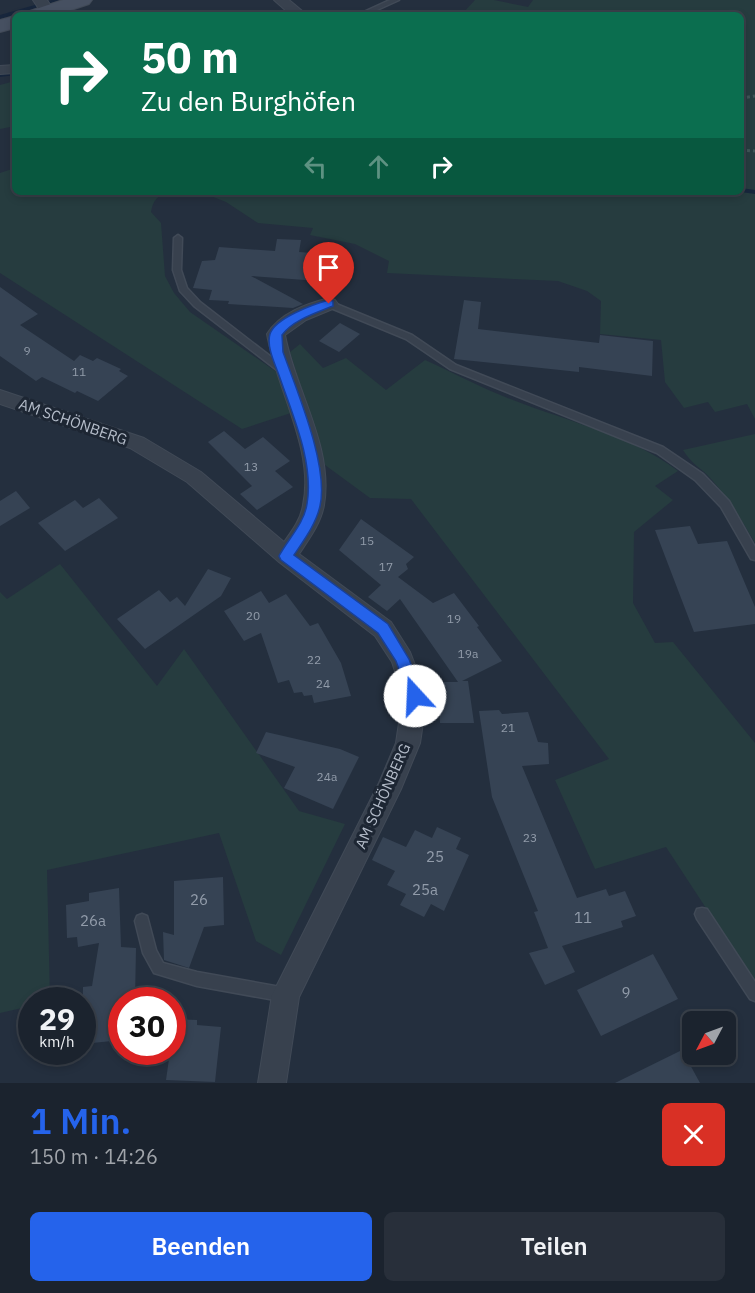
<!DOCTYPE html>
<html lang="de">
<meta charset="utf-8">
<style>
:root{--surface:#1b232e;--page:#282f3a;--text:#f1f3f6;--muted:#a0a4aa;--line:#39404a;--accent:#2563eb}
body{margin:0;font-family:"IBM Plex Sans",sans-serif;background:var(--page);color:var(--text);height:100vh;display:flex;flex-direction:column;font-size:22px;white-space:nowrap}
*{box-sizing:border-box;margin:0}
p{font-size:20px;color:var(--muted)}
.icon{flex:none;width:33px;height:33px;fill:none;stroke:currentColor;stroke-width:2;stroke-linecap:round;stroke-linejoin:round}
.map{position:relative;height:1083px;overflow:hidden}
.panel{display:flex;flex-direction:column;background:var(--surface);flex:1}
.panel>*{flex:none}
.top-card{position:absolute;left:12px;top:12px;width:732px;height:183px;border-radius:9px;box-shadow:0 3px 9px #0003,0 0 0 2px var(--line);background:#0b6e4f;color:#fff;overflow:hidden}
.needle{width:39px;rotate:229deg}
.tools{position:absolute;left:682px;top:1011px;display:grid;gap:12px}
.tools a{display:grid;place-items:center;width:54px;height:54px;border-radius:9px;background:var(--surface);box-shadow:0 3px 9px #0003,0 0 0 2px var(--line);font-size:30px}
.speed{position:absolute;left:18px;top:987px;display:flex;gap:12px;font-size:30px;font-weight:700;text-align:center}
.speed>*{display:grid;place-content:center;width:78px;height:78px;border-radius:50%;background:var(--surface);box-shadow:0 3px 9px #0003,0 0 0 2px var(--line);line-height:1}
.speed small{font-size:15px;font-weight:400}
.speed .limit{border:9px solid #d22;background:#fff;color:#111}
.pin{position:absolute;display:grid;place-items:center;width:51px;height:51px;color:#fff;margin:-62px -26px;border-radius:50% 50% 50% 0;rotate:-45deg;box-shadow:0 0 6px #0007}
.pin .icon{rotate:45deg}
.me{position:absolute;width:66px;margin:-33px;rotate:340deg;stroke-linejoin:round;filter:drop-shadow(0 0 4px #0008)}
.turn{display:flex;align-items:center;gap:21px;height:126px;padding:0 30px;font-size:27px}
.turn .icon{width:78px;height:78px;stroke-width:2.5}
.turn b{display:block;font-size:42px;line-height:51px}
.lanes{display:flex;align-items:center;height:57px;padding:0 30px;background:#0003;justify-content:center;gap:30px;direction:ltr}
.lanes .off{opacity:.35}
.round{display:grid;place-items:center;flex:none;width:63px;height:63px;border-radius:9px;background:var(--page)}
.headline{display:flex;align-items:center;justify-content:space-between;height:102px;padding:0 30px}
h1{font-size:36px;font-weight:600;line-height:45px;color:var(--accent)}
.primary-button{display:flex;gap:12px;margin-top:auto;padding:12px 30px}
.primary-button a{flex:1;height:69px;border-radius:9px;background:var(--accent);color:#fff;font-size:24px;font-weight:600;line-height:69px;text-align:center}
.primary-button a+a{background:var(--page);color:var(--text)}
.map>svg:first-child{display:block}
.green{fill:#263c3f}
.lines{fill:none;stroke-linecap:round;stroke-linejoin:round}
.stream{fill:#17263c;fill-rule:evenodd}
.building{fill:#364354}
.service-casing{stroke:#414a57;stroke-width:3}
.minor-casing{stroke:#414a57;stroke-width:2}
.secondary-casing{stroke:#414a57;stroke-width:2}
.path{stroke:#3f5557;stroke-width:3;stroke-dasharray:3 3;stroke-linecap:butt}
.service{fill:#38414e;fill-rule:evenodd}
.minor{fill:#38414e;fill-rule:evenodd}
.secondary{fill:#465061;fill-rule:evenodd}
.route{fill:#2563eb;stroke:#184099;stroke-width:1.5}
.labels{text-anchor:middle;stroke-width:6;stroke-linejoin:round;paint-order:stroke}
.number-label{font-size:12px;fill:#929caa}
.street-label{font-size:15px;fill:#b4bcc9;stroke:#1d2633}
.near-number-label{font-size:15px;fill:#929caa}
</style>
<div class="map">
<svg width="755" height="1083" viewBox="0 0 755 1083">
<rect width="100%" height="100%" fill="#242f3e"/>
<g class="green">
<polygon points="475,0 494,0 528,7 533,0 755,0 755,419 747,404 715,412 708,402 684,408 665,382 661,340 600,334 601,301 587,291 558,281 387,273 389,261 355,244 310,235 313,228 258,223 226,202 201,192 741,192 741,15 461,15"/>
<polygon points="15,81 15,126 0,129 0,85"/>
<path d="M15,168V192H169C158,195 153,200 151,212L161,223L165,276L174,293L190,312L278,373L291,413L242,429L0,273V173Z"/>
<path d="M300,344L323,368L346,358L386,390L425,360C454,373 483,389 513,400C569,422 631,435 678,471L655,486L673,500L634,532L633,603L655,643L673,642L755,743V983L666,847L595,869L555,780L609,759L411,499L370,498L325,465L290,352Z"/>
<path d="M755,434V543C742,521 729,499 712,480C702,468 692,465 683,450Z"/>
<polygon points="60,564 157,686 184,649 299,811 345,824 281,955 256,941 219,833 47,870 50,1000 32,1000 31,1006 0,1013 0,592 7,599"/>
</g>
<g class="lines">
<g class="stream">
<polygon points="52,0 61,0 0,19 0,15"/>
<polygon points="15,71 15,75 0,77 0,73"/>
<polygon points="741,188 755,190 755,194 741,192"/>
</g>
</g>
<g class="building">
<polygon points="277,239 301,240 299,252 337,255 332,282 251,276 303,304 293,308 228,304 229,301 209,300 212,290 193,288 202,261 215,260 219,247 275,251"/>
<polygon points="0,287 38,314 20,325 74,361 80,355 93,361 97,358 121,369 119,371 128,376 98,401 77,391 75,393 42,377 36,381 0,356"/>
<polygon points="464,300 481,302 478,329 599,343 600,335 653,341 652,376 579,367 579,372 454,359"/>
<polygon points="340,323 360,334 339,352 319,341"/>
<polygon points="224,431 245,449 263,437 290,461 275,471 293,487 257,510 240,494 252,486 208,442"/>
<polygon points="16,491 30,508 0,526 0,501"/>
<polygon points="99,498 118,518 65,551 38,523 75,500 83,508"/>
<polygon points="361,519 414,557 406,564 408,569 398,577 433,603 454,593 479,626 477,627 502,661 462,681 468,681 474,723 440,723 438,682 458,682 400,599 387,611 368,597 381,585 339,550"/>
<polygon points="690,526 698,544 727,541 755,607 755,624 694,632 655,530"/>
<polygon points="208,569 231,578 221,596 145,649 117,619 159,590 170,602 177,597 185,606"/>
<polygon points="261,591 269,603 286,594 310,626 318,623 341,663 351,696 314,703 312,695 304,696 302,692 294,693 289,680 278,683 261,633 244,641 224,611"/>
<polygon points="499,710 502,714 528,712 538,742 548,743 549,764 522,766 577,898 606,889 609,896 625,891 636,916 621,921 623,927 562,946 575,972 545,985 529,953 548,948 534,912 538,911 492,797 479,711"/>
<polygon points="266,732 340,749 359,757 333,809 284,788 295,767 256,753"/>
<polygon points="437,827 461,838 456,849 469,855 444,911 431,904 424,917 400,905 406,894 387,885 395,871 372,860 383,837 406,847 415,830 432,838"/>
<polygon points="223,877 224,925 204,927 189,968 164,960 163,932 174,935 174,881"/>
<polygon points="119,888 121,947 136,948 135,1000 122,1000 122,1040 82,1044 83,987 92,986 99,943 78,947 77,937 67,938 66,905 89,901 89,893"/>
<polygon points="653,954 678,999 601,1036 577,990"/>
<polygon points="174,1019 197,1020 197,1025 221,1027 215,1082 166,1080 170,1052 172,1052"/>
<polygon points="682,1050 700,1083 615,1083"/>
</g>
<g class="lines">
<g class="service-casing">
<g id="service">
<polygon points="390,0 399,0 366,15 357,15"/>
<polygon points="178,235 182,238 181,270 187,288 200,302 288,370 290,372 288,374 282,374 194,306 180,291 173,270 174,238"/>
<polygon points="329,301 412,335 456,365 663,447 703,474 729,501 755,547 755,560 751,559 721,507 695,480 657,453 450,369 406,339 326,306 326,302"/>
<polygon points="702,908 707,909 755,982 755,1001 750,999 697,919 695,914 697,909"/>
<polygon points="142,914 147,916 156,950 163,963 197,972 286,988 291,990 293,995 291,1000 286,1002 197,986 154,973 143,953 135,921 137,916"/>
</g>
</g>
<g class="minor-casing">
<g id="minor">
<polygon points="33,0 47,0 55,12 53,15 43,15"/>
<polygon points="274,0 289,0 307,15 291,15"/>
<polygon points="15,65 15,73 0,74 0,66"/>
<path d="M329,298L335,300L338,304L335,308L306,320L285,335C295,390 334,447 324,505C321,523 309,539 299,554L391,622L410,652L427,696L420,743L401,789L299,997L286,1083H258L272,995L379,783L396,743L403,696L392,662L375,636L279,562L187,482L130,448L0,404V390L144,438L201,472L284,542C292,531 301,519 303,505C315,450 276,388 267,334C280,313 306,304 329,298Z"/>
</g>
</g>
<g class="secondary-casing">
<g id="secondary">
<polygon points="63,0 92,0 89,4 56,15 27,15 30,11"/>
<polygon points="15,16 15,28 0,32 0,20"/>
</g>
</g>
<g class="path">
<polyline points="741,98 755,96"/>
<polyline points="741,150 755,151"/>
</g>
<use href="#service" class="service"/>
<use href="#minor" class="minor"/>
<use href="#secondary" class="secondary"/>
</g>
<path class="route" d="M329,300L333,301V306C316,313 293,320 282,335L283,352C297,391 329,466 320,506C316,524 304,540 294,555L388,624L409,659L423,696L421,700L415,702L410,700L396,661L378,633L281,560L279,556C288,539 304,524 307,504C314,463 293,416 280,378C276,366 266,347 270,334C275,318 314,304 329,300Z"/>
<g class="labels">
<g class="number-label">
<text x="27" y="355">9</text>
<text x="79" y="376">11</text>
<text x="251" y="471">13</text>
<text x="367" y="545">15</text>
<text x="386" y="571">17</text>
<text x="253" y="620">20</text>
<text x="454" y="623">19</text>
<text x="468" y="658">19a</text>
<text x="314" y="664">22</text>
<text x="323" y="688">24</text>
<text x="508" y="732">21</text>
<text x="327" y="781">24a</text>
<text x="530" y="842">23</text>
</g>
<g class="street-label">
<text transform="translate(73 422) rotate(19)" y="5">AM SCHÖNBERG</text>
<text transform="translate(383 796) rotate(-66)" y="5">AM SCHÖNBERG</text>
</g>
<g class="near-number-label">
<text x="435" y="862">25</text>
<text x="425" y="895">25a</text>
<text x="199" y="905">26</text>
<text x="583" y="923">11</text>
<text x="93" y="926">26a</text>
<text x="626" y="998">9</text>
</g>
</g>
</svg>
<div class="tools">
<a><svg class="needle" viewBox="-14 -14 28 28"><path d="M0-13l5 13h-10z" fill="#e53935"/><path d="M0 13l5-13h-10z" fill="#a0a4aa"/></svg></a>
</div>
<div class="speed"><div>29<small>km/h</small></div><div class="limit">30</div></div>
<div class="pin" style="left:329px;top:304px;background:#d93025"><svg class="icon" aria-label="arrive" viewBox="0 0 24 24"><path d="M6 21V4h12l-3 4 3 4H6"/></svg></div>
<svg class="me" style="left:415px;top:696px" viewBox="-20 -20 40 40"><circle r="19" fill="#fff"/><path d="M0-13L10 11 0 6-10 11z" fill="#2563eb"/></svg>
<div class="top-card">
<div class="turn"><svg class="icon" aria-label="right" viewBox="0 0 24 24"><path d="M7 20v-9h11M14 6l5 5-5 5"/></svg><div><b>50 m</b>Zu den Burghöfen</div></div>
<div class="lanes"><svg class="icon off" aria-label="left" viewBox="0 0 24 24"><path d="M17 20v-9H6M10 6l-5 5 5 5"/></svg><svg class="icon off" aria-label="ahead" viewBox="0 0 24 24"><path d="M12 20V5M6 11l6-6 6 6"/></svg><svg class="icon" aria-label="right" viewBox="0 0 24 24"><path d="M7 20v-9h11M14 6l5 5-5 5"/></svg></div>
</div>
</div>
<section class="panel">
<div class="headline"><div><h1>1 Min.</h1><p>150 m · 14:26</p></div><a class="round" style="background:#d93025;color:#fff"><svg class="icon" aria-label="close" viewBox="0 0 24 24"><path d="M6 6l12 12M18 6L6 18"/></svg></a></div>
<div class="primary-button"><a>Beenden</a><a>Teilen</a></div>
</section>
